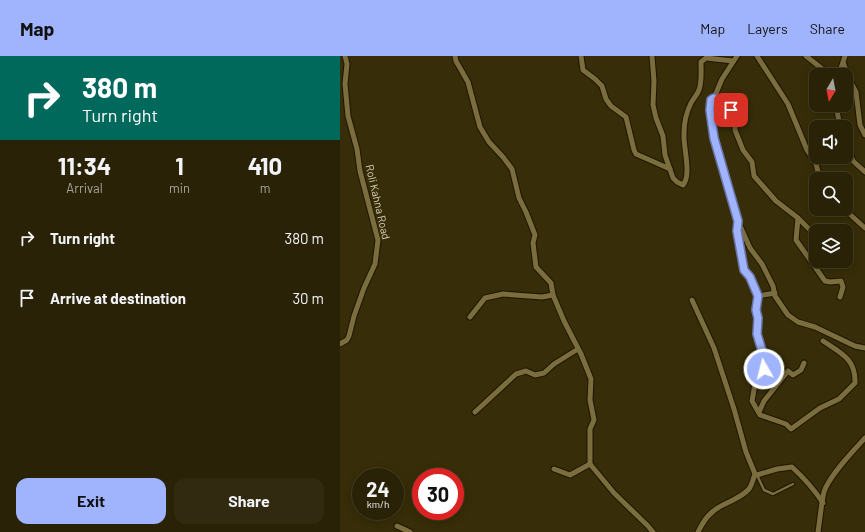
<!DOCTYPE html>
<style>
:root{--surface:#292206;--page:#312a10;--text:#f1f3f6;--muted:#a5a49b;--line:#453f28;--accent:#a0b3fd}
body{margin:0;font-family:Barlow,sans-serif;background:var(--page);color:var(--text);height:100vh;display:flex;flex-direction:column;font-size:15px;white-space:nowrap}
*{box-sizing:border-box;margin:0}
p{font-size:13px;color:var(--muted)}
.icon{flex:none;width:22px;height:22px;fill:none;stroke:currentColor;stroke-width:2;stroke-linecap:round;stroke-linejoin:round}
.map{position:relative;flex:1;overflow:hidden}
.drawer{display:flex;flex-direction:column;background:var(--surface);width:340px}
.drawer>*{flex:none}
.banner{background:#00695c;color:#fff;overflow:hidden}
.needle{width:26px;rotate:190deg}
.fabs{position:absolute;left:469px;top:12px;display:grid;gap:8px}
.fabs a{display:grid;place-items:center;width:44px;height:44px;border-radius:8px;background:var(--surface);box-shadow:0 2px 10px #0003,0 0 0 1px var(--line);font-size:20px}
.speed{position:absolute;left:12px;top:412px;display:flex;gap:8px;font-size:20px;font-weight:700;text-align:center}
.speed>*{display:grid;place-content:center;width:52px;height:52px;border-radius:50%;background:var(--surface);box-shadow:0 2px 10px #0003,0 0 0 1px var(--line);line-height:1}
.speed small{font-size:10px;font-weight:400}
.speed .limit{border:6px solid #d22;background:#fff;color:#111}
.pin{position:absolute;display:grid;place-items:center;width:34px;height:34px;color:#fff;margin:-17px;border-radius:8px;box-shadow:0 2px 6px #0006}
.me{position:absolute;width:44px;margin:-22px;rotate:352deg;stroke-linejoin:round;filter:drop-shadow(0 0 3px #0008)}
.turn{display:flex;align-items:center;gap:14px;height:84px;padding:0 16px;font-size:18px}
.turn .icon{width:52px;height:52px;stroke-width:2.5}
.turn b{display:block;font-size:28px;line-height:34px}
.eta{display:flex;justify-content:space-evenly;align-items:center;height:68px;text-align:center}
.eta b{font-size:24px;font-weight:700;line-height:28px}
.action{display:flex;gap:8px;margin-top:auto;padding:8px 16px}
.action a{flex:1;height:46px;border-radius:12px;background:var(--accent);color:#111;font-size:16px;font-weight:700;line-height:46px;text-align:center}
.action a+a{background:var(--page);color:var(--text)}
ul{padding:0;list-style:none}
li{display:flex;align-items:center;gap:12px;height:60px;padding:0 16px}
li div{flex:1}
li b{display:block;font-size:15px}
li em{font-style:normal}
header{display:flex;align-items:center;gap:24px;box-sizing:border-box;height:56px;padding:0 20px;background:var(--accent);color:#111}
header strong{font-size:19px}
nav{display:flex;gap:22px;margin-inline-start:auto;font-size:14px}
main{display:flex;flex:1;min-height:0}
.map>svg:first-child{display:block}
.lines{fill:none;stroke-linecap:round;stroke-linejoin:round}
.service-casing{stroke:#1d1600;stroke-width:4.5}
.minor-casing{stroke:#1d1600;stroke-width:7}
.service{stroke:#7b6d3e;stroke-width:2.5}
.minor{stroke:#7b6d3e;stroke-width:5}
.route-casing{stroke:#6874a4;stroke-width:10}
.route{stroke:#a0b3fd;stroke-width:7}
.labels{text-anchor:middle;stroke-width:4;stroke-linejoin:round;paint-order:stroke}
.street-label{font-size:11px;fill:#d9d2ba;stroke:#372d08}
</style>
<header>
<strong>Map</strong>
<nav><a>Map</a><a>Layers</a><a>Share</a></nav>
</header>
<main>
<section class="drawer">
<div class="banner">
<div class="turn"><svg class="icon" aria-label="right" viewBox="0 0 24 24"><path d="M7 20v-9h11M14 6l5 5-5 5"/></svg><div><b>380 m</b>Turn right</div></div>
</div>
<div class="eta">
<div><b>11:34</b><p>Arrival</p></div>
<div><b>1</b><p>min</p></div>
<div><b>410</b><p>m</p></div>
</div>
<ul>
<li><svg class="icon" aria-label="right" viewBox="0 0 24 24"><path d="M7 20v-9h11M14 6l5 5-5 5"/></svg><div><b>Turn right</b></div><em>380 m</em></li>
<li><svg class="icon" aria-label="arrive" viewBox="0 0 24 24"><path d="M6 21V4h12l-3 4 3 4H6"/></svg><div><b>Arrive at destination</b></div><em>30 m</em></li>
</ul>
<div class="action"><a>Exit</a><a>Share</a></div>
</section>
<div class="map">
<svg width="525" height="476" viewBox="0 0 525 476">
<rect width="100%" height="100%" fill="#372d08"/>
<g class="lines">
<g class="service-casing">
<polyline id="service" points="417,419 424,434 433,438 453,428"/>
</g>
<g class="minor-casing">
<g id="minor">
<polyline points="115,0 116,5 128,26 140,71 149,86 163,101 172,113 179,142 186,156 195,179 193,187 196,211 211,227 213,239 224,265 241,298 251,323 250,344 254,364 250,373 250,408 274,437 308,470 313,476"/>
<polyline points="241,0 243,14 255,23 262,30 266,43 271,50 286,61 294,94 296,98 330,113"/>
<path d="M312,0L314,25L313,49L316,62L323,80L325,99L333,122L337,126L343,129C352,119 343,91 344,77C344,67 346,57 351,47C353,43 357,39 359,34C362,26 361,15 361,6L366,2L393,5"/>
<polyline points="417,0 448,48 467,94 476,108 480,123"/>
<polyline points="466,0 490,19"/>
<polyline points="505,0 503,6 510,25"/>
<polyline points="495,19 500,14 503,7"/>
<polyline points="506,23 510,25 516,36 520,69 525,79"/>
<polyline points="374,42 382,23 397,0"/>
<polyline points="496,49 500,71"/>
<polyline points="506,87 513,105 525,116"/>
<polyline points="504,153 525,172"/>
<polyline points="458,162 456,184 485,225 490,226 501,225 503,231 500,241"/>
<polyline points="398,166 397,175 404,214 410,221 418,240"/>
<polyline points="473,177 458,162 436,145 414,120 412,106 403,94 395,74 395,62 391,54 374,42 371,44 370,54 374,82 398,165 410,192 422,208 433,230 435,240 448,259 458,266 475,271 515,290 525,292"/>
<path d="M435,237L418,240L416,254L417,263V278L423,298L424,313L415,328L412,345L420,359L446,368L451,373L480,352L499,343L515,327C516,303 501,297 483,285"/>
<path d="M352,244L374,292L394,353L406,396L415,418L417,419L437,413L452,411C464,422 474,433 483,447"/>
<polyline points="130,261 145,242 163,238 202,241 213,239"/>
<polyline points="0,288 7,284 9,280 14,260 24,232 35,208 38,184 20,115 17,93 8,60 5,28 7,8 5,0"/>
<polyline points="135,356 176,318 186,315 195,319 204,317 214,308 238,293"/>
<polyline points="419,356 424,345 448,315 453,319 461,314 464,307"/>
<polyline points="214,413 230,419 250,408"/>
<polyline points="57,470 70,476"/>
<path d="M358,476C364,464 370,455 383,449C392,444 402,441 409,433C412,429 413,423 415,418"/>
<path d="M478,476C480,463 481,449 484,436C489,420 513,395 525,382"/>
</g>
</g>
<use href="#service" class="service"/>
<use href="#minor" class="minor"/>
</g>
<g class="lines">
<g class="route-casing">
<polyline id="route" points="391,54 374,42 371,44 370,54 374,82 398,165 397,175 404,214 410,221 418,240 416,254 418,262 417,278 423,298 424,313"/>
</g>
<use href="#route" class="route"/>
</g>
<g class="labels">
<g class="street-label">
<text transform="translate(38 146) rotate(77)" y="4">Roli Kahna Road</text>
</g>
</g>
</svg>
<div class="fabs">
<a><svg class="needle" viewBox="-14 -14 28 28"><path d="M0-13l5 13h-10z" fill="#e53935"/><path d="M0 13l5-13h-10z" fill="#a5a49b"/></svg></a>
<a><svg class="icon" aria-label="sound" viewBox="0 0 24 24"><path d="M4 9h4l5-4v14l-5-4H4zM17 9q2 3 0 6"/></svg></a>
<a><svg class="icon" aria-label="search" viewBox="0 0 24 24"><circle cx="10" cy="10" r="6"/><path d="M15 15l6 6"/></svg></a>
<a><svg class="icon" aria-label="layers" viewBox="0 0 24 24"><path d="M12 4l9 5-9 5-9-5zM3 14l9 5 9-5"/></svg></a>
</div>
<div class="speed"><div>24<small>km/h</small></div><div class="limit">30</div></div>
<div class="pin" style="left:391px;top:54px;background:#d93025"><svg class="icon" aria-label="arrive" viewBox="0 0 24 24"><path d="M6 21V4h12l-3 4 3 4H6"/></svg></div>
<svg class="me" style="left:424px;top:313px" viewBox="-20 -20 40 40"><circle r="17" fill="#a0b3fd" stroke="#fff" stroke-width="3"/><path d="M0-11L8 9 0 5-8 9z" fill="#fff"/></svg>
</div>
</main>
